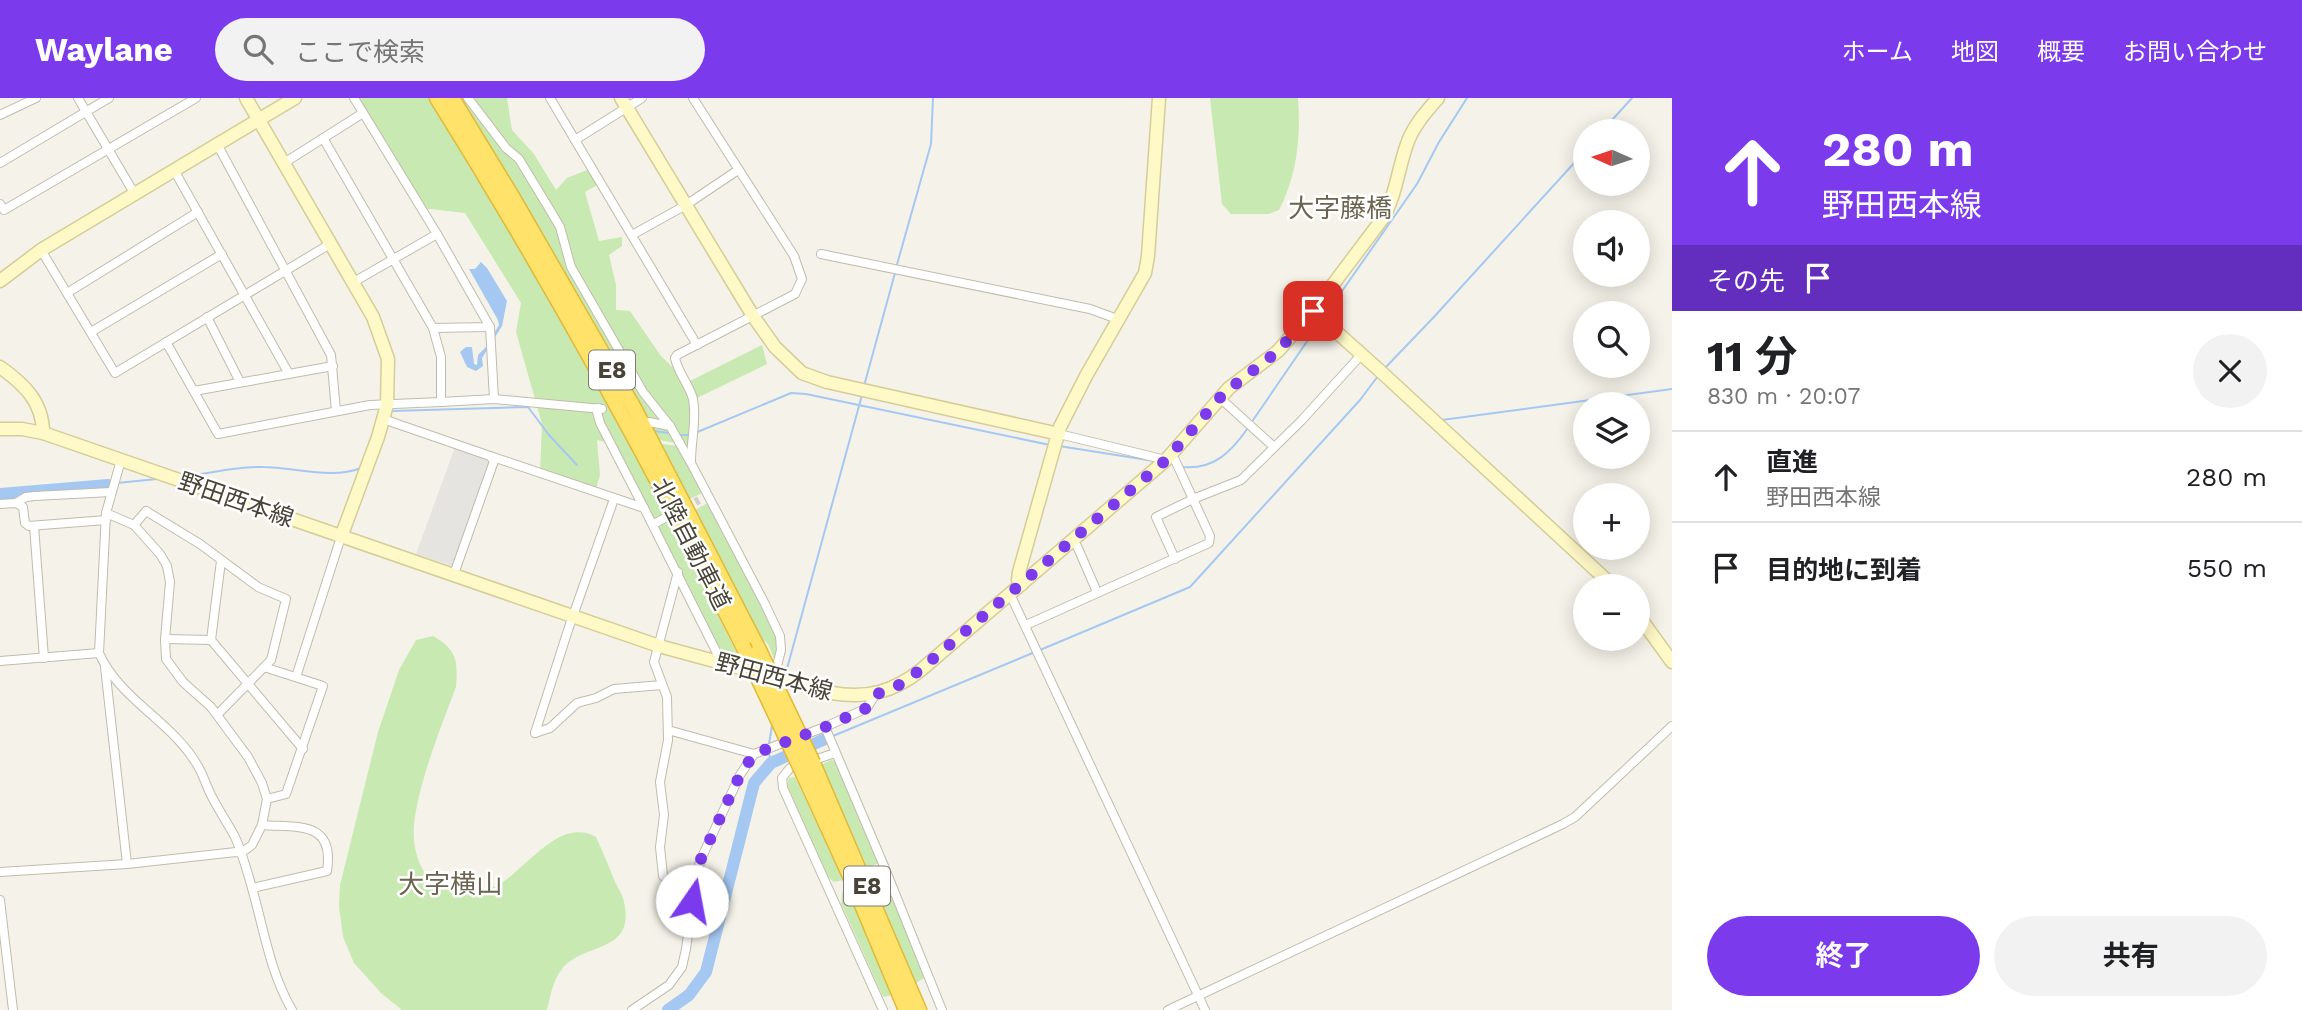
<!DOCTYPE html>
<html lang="ja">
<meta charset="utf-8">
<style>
:root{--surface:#fff;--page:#f2f2f2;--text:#202124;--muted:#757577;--line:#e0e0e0;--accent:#7c3aed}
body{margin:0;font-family:"Work Sans","Noto Sans JP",sans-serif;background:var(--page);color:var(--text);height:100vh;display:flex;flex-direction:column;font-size:26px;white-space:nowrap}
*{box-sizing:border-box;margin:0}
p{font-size:23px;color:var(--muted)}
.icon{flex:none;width:38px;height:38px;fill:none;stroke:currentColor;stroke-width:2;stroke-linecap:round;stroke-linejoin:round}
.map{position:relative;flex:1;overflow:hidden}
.side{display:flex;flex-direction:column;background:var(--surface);width:630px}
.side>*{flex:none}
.hud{background:#7c3aed;color:#fff;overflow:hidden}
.needle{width:46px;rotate:273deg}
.fabs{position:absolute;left:1573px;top:21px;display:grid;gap:14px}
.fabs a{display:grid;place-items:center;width:77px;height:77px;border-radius:50%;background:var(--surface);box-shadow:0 4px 18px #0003;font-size:35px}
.pin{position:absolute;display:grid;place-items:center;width:60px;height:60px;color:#fff;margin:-30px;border-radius:14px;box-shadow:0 4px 10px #0006}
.me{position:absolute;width:77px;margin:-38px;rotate:12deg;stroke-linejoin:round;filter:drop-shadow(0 0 5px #0008)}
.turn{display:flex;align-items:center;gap:24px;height:147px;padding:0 35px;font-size:32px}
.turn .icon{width:91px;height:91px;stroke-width:2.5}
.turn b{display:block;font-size:49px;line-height:60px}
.then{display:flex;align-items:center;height:66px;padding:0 35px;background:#0003;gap:14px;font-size:26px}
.round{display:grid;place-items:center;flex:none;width:74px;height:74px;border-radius:37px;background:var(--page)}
.overview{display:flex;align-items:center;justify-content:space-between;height:119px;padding:0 35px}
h1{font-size:42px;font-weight:700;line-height:52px}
.primary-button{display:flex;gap:14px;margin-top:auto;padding:14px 35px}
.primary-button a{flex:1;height:80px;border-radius:42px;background:var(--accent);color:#fff;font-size:28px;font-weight:700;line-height:80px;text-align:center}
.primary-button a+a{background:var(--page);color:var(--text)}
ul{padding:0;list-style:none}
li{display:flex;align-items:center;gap:21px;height:91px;padding:0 35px;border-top:2px solid var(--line)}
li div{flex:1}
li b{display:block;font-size:26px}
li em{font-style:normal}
header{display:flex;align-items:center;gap:42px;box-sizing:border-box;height:98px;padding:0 35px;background:var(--accent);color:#fff}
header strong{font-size:33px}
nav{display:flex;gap:38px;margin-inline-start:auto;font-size:24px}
.search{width:490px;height:63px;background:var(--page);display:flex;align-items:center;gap:18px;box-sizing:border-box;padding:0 24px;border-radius:38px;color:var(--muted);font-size:26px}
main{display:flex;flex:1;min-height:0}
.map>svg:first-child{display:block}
.green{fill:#c8e9b1}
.parking{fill:#e6e4e0}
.water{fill:#a5c8f2}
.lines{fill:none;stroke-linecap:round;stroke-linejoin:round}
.stream{stroke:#a5c8f2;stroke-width:2}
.river{stroke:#a5c8f2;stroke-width:12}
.street-tunnel{stroke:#d2d0c5;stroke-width:8;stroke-dasharray:8 4;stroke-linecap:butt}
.street-casing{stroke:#c0bcab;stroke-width:10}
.secondary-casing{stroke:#d5cd98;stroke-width:15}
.highway-casing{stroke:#e0b937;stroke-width:17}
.street{stroke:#fff;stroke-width:8}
.secondary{stroke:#fff9c8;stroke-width:12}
.highway{stroke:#ffe269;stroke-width:14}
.highway-bridge-casing{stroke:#e0b937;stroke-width:17;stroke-linecap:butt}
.highway-bridge{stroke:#ffe269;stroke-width:14}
.route{stroke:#7c3aed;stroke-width:12;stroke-dasharray:0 21.6}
.labels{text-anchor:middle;stroke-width:5;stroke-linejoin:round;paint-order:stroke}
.shield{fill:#fff;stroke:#7f7c73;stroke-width:2}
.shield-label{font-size:23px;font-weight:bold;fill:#484437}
.street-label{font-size:24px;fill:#484437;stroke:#fff}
.neighbourhood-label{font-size:26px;fill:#6b644e;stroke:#fff}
</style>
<header>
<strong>Waylane</strong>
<div class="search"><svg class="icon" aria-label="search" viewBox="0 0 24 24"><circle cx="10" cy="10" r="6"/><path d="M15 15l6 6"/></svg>ここで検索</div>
<nav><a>ホーム</a><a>地図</a><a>概要</a><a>お問い合わせ</a></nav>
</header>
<main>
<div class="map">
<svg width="1672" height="912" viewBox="0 0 1672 912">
<rect width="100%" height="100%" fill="#f5f3e9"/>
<g class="green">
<polygon points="354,0 507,0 512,32 534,56 556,92 567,80 592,70 601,85 585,94 599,143 622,139 622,148 609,157 616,187 616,212 630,213 661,258 688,284 762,247 767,266 693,302 691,348 623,335 669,418 745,572 722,565 610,345 597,342 600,377 595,394 540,375 542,326 516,234 521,205 465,115 421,110"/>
<path d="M1210,0H1298C1301,39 1297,77 1279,112L1269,116H1231L1222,106Z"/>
<polygon points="662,346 679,348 704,394 690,401"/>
<polygon points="709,404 776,539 777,553 775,563 768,546 757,537 695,412"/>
<path d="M433,538C457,552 458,562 456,589C441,629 418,686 414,727C412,750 420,782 444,789C463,794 479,796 496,788C525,774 558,718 596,739C603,754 609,769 615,784C618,790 623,797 624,804C636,856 583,844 562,871C553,882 550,899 547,912H402L381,895L354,865L343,839L339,809L340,787L378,634L399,572L416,542Z"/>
<polygon points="831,662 835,663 880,765 867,769 821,667"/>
<polygon points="795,679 843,782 834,784 826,777 787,686 789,680"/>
<polygon points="878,775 884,777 926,879 916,885 871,779"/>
<polygon points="848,790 892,897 884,899 882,897 841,805 842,794"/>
</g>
<polygon class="parking" points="455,349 488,360 491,364 453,468 416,456"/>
<polygon class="water" points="481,164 487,170 507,203 502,228 482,260 483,268 476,273 467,269 460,254 466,249 472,249 474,266 477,267 478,257 486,249 499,227 498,222 469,171 475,171"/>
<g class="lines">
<g class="stream">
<polyline points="1602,33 1632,0"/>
<polyline points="896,170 931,46 933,0"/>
<polyline points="1326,216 1417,86 1439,44 1467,0"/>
<polyline points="1384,271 1433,220 1586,52"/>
<polyline points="864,288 895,175"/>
<polyline points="392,313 528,309 549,337 577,367"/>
<polyline points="1442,322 1672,291"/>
<polyline points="1251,325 1319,226"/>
<polyline points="654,333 669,335"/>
<polyline points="695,335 791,295 806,296 1050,347"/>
<polyline points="678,337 690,337"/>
<polyline points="1059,348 1154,363"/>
<path d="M1182,369C1214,372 1231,354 1248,330"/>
<path d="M187,378C212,375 238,368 263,369C294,369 332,382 361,370"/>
<polyline points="117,385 157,381"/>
<polyline points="1040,552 1190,489 1360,302 1378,278"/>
<polyline points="785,578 862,297"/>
<polyline points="833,638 1035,554"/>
<polyline points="769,646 772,628"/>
<polyline points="769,655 771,665"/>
</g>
<g class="river">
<polyline points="0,396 108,387"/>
<polyline points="668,912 689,897 706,874 754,685 771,665 825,641"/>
</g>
<polyline class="street-tunnel" points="685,410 699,402"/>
<g class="street-casing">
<g id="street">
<polyline points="78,0 134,95"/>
<polyline points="354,0 437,136 490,229 433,230"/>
<polyline points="468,0 506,50 519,61 550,112 560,129 571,169 643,294 670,328 691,365 765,506 780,538 781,552 774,580"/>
<polyline points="550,0 697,247"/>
<polyline points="0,17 36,0"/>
<polyline points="575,42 642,0"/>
<polyline points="217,46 331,257 336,313"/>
<polyline points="0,65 109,0"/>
<polyline points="284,65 363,15"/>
<polyline points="174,72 289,276"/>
<polyline points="0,106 4,112 196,0"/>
<polyline points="632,137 686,107 738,72"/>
<polyline points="41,152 115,275 330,146"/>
<polyline points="821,156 1090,211 1120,222"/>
<polyline points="352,185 437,136"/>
<polyline points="67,195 198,114"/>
<polyline points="207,219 240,284"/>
<polyline points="490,229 494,301"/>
<polyline points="91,234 222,156"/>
<polyline points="166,244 218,336 370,307 441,304 441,259 433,230 323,40"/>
<polyline points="194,293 333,268"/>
<polyline points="1220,300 1274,349"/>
<polyline points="441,304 494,301 602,311"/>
<polyline points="599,310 597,314 600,325 644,410"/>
<polyline points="383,321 490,358 494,363 454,476"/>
<polyline points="649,324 670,328"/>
<polyline points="1059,336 1166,362"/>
<polyline points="490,358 644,410 722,565"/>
<path d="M121,362L106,415L99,555C120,603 176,625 200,672C204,680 207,689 211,697C218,711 227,724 235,739C242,754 247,773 252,790C264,832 270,874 292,912"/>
<path d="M691,363C691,342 697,322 693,301C689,286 678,275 675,260L677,257L795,196L802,181L794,158L693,0"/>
<polyline points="16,405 23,409 25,425 29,428 106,422"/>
<polyline points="0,406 16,405 26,399 35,398 111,394"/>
<polyline points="654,426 663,421"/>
<polyline points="134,427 146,413 200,446 258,489 286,501 271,562 217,617"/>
<polyline points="34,428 44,560"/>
<polyline points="1072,443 1077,448 1097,494"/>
<polyline points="1175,461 1156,419 1193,401 1241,382 1301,323 1362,256"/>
<polyline points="221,463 211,542 303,651"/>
<polyline points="678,474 654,564 667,599 668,642 660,684 664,717 660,749 663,778 692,803"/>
<polyline points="1010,496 1205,912"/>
<polyline points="1026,527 1209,445 1210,438 1175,362 1171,358"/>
<polyline points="165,541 211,542"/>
<polyline points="0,563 99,555"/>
<polyline points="105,569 127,766"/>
<polyline points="264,569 323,588 286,696 267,701"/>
<polyline points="296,579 341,439"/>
<polyline points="825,629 884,768 942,912"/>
<polyline points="668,632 754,656"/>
<polyline points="535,635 568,532 614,401"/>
<polyline points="535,635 550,630 577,605 596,600 614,591 662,587"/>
<polyline points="835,655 790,670 782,680 783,690 883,912"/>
<polyline points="0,774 127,766 236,754 241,755 252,747 262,727 267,701 262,685 248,659 211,609 183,584 166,561 165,541 170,484 167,468 160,456 134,427 106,415"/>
<path d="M252,790L327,773C335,722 297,730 262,727"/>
<polyline points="0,802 13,912"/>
<polyline points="632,912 669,887 682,869 686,851 696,778 701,761 740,677 754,656 825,629 867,610 875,597"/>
<polyline points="1168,912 1563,726 1575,719 1672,628"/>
</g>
</g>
<g class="secondary-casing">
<g id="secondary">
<polyline points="246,0 373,219 388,261 387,307 378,339 341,439"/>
<polyline points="621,0 753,218 775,249 802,275 827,284 1059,336"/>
<polyline points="0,183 41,152 295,0"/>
<polyline points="1313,213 1378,271 1613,488"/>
<path d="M0,269C24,286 43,304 43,335"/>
<path d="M0,331H22L43,335L659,548L832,595C867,601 893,594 921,572L1166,362L1229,290L1278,253L1313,213L1383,120C1396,97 1398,71 1407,46C1413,28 1426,14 1438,0"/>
<polyline points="1022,486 1018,482 1019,474 1060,329 1086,278 1145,175 1148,158 1159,0"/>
<polyline points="1638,517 1672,564"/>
</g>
</g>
<g class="highway-casing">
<g id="highway">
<path d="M437,0C548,178 649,361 743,548"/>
<polyline points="452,0 513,100 634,310 759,552"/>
<polyline points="813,665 919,912"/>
<polyline points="801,671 849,776 906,912"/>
</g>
</g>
<use href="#street" class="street"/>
<use href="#secondary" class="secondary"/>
<use href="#highway" class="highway"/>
<g class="highway-bridge-casing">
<g id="highway-bridge">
<polyline points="743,548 801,671"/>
<polyline points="759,552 813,665"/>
</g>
</g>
<use href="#highway-bridge" class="highway-bridge"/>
</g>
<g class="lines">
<polyline class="route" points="692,803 701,761 740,677 754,656 825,629 867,610 875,597 901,586 920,572 1166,362 1224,295 1278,253 1313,213"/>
</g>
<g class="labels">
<g class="shield">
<rect x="589" y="252.5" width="46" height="39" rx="5"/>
<rect x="844" y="768.5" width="46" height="39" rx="5"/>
</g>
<g class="shield-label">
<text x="612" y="280">E8</text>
<text x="867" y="796">E8</text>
</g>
<g class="street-label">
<text transform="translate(236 402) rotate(19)" y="8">野田西本線</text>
<text transform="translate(691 446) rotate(63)" y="8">北陸自動車道</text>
<text transform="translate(774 579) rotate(15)" y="8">野田西本線</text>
</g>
<g class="neighbourhood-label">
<text x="1340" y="119">大字藤橋</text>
<text x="450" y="795">大字横山</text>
</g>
</g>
</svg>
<div class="fabs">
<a><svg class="needle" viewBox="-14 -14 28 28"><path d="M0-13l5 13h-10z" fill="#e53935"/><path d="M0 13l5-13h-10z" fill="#757577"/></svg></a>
<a><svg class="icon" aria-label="sound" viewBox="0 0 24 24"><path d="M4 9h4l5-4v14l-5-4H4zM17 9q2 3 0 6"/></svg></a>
<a><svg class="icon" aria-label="search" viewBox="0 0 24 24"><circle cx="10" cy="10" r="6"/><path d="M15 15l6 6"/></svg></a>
<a><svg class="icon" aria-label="layers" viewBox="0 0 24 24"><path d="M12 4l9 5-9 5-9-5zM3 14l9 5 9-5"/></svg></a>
<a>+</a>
<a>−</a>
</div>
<div class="pin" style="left:1313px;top:213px;background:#d93025"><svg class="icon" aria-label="arrive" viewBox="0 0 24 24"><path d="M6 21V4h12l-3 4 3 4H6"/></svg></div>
<svg class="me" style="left:692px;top:803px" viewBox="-20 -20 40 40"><circle r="19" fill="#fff"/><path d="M0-13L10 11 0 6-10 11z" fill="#7c3aed"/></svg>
</div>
<section class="side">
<div class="hud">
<div class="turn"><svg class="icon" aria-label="ahead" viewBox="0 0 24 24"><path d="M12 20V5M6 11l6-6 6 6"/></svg><div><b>280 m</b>野田西本線</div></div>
<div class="then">その先<svg class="icon" aria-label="arrive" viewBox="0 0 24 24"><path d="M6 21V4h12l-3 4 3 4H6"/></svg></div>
</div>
<div class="overview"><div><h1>11 分</h1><p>830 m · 20:07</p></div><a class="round"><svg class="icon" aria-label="close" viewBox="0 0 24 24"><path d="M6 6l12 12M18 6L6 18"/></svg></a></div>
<ul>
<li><svg class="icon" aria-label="ahead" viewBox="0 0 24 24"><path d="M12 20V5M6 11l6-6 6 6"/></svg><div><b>直進</b><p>野田西本線</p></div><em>280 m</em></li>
<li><svg class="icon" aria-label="arrive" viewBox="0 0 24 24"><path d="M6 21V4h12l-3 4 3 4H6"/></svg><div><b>目的地に到着</b></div><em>550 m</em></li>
</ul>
<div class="primary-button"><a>終了</a><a>共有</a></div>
</section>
</main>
